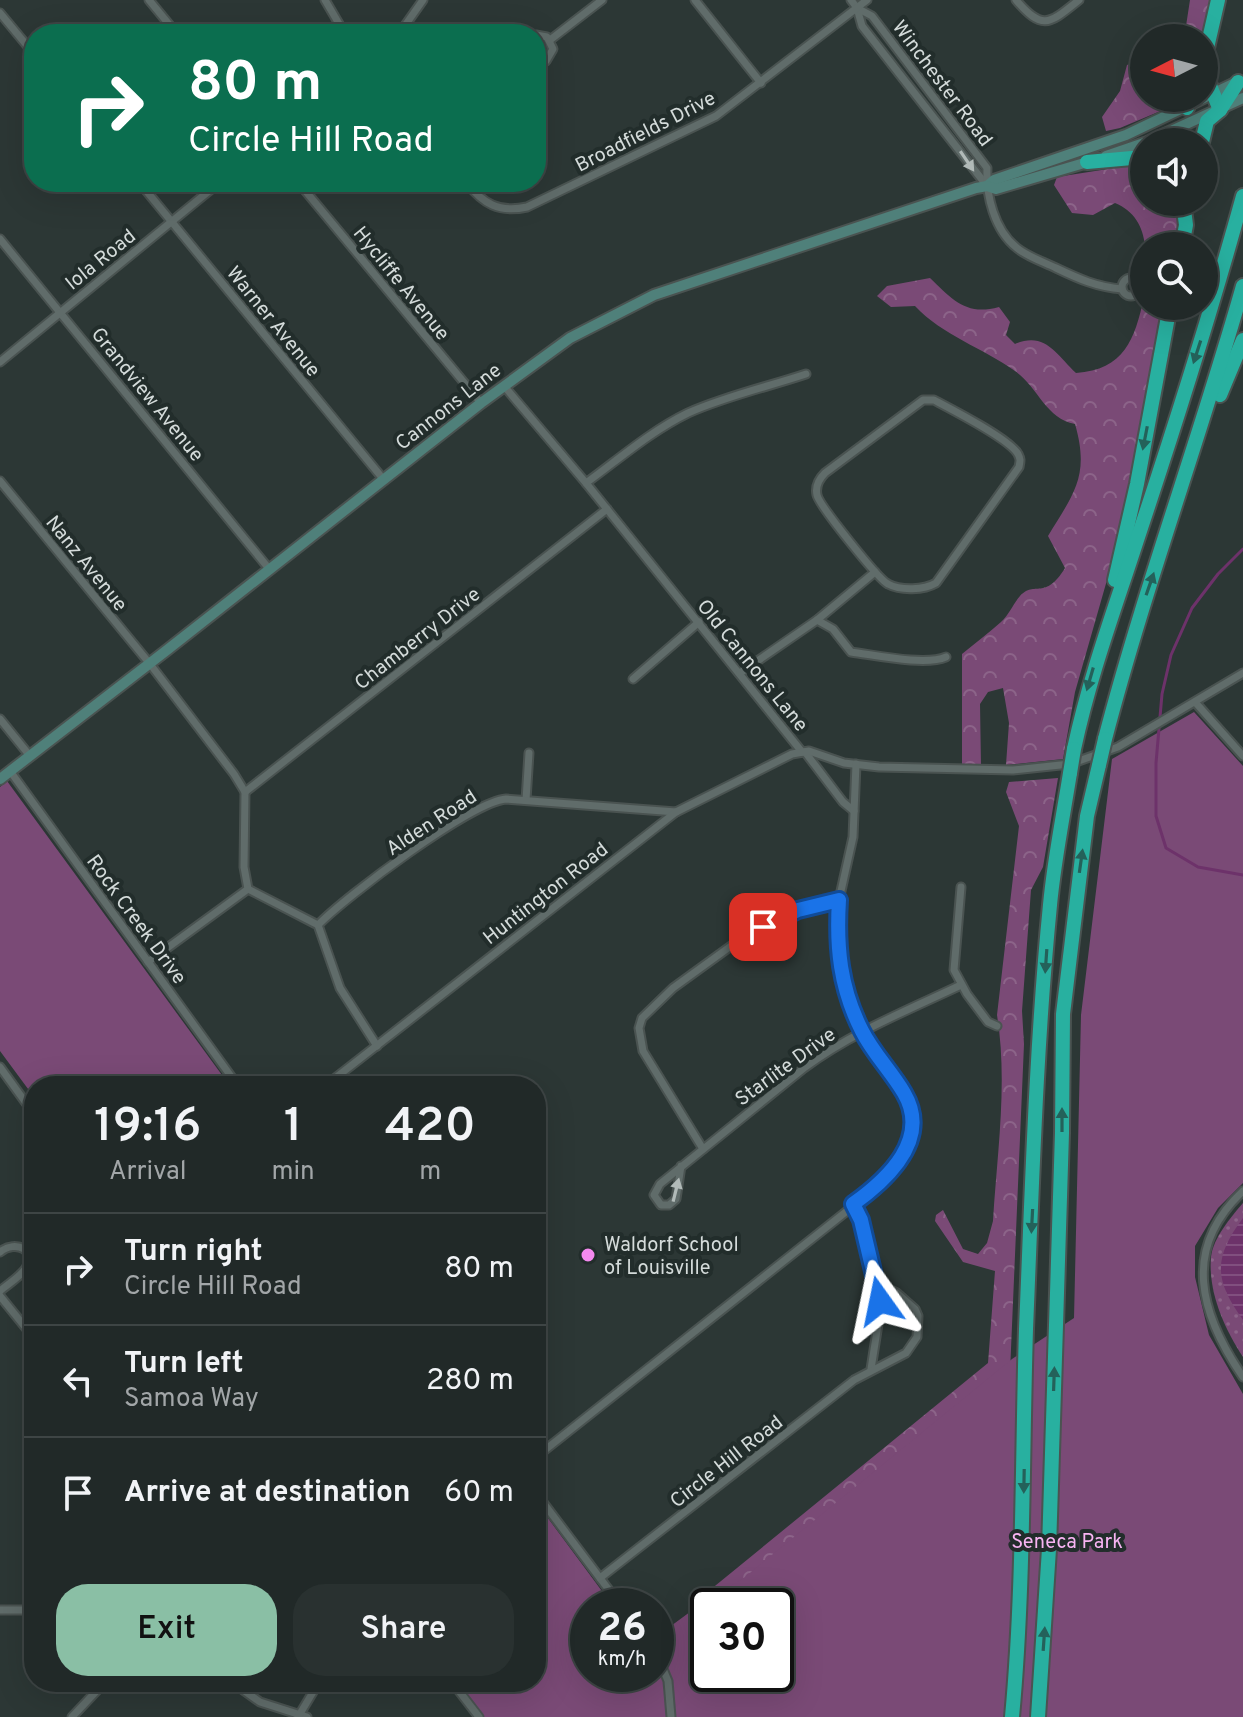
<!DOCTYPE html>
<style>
:root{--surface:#212928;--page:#293130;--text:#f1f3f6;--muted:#a2a6a8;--line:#3e4545;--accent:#8abfa5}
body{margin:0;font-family:Overpass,sans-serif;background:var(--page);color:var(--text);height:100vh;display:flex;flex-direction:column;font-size:30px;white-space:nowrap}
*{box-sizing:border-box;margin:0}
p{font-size:26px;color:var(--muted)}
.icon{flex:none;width:44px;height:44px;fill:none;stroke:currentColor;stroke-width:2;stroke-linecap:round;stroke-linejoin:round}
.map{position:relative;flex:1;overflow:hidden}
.details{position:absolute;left:24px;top:1076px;width:522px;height:616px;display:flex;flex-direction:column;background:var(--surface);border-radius:32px;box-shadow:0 8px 32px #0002,0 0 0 2px var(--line)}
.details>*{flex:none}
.hud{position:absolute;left:24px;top:24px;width:522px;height:168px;border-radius:32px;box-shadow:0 8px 32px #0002,0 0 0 2px var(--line);background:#0b6e4f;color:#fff;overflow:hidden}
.needle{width:52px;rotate:264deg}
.tools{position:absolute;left:1130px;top:24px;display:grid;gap:16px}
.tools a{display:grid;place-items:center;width:88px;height:88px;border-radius:50%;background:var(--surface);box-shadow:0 8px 32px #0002,0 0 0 2px var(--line);font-size:40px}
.speed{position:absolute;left:570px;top:1588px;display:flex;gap:16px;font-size:40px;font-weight:700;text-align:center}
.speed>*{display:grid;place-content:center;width:104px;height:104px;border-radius:50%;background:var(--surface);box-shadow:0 8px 32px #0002,0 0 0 2px var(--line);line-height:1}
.speed small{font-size:20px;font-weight:400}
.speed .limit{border:4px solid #111;border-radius:12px;background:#fff;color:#111}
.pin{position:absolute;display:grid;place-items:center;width:68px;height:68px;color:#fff;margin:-34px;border-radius:16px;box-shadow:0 4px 12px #0006}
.me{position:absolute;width:88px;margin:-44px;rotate:348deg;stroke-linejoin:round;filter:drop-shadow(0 0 6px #0008)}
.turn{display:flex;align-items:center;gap:28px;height:168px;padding:0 32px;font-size:36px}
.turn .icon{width:104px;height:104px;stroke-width:2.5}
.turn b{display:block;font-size:56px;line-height:68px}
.eta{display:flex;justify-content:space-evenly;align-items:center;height:136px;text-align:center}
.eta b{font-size:48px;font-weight:600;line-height:56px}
.cta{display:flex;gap:16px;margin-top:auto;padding:16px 32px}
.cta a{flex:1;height:92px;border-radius:32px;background:var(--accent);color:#111;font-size:32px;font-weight:600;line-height:92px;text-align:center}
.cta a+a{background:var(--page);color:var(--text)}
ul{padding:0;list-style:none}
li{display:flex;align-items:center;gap:24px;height:112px;padding:0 32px;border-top:2px solid var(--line)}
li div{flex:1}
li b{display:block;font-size:30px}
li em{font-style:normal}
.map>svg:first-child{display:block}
.grass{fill:url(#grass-dots)}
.forest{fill:url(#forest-crowns)}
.park{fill:#7a4a76;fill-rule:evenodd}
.water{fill:url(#water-rules)}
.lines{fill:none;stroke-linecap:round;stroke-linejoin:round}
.stream{stroke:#6d326a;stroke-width:3}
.minor-casing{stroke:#4a5351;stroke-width:11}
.secondary-casing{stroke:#4a5351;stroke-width:14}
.motorway-casing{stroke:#4a5351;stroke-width:18}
.minor{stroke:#606c6a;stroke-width:7}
.secondary{stroke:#4f807a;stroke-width:10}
.motorway{stroke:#28b0a0;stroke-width:14}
.motorway-bridge-casing{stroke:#4a5351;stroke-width:18;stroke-linecap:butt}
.motorway-bridge{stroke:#28b0a0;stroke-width:14}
.oneway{fill:#b1bab8}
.oneway2{fill:#24615a}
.route-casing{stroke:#114b97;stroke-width:20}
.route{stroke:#1a73e8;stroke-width:14}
.poi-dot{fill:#f589ef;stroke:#222d2b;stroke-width:3}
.labels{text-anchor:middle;stroke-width:8;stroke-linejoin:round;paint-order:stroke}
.street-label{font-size:20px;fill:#d4dbda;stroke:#222d2b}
.poi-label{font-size:20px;fill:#d4dbda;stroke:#222d2b;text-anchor:start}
.park-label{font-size:20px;fill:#f8b4f3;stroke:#222d2b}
</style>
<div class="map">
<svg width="1243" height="1717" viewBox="0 0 1243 1717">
<defs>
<pattern id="grass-dots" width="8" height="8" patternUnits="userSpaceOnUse" patternTransform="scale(2)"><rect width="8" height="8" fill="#7a4a76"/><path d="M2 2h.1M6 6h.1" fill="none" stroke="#8c6489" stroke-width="1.8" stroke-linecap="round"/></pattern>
<pattern id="forest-crowns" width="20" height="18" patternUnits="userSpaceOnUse" patternTransform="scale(2)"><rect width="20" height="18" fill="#7a4a76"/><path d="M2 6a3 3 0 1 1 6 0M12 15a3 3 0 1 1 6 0" fill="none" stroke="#8c6489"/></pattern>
<pattern id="water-rules" width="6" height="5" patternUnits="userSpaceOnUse" patternTransform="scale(2)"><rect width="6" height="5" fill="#6d326a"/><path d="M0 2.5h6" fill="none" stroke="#814f7f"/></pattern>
</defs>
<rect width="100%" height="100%" fill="#2c3735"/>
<path class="grass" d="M1243,1203V1357C1224,1328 1208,1292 1211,1257C1213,1238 1231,1217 1243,1203Z"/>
<g class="forest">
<polygon points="1190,0 1213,0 1203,38 1180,38 1186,26"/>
<polygon points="1144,58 1144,98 1184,98 1182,102 1120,128 1106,131 1102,117 1120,91 1127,65"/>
<path d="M1127,166L1144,170V202H1174L1179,230L1176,246H1145C1143,226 1134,211 1115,203L1093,215L1072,213L1054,185L1057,177Z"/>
<path d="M930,278C953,300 966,316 999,307L1010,322L1006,335L1015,344C1045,331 1056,354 1076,373C1124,370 1135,339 1144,297V306H1164L1123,524L1075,692L1063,759L1006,765L1009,723L1003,688L988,692L980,704L981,766H962V654C975,643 989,633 1001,622C1009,615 1013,604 1020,596C1035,580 1045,601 1065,568L1048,536C1074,493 1090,476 1075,424C1046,419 1038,387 1015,371C983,348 942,335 915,306L891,307L877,296L887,286Z"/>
<path d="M1058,778L1043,867L1031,890L1022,1011L1024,1044L1006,1466L968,1607L725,1598L710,1590L988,1363L995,1271L963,1262L935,1221L936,1215L943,1210L963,1249L978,1254L987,1243L993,1221C997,1154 1008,1082 997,1015L1019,826L1006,792L1009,782Z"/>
</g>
<g class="park">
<path d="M1194,712L1243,766V1183L1218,1208L1195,1246V1277L1209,1335L1243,1394V1717H476L452,1682H536V1502L613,1606H588V1674H656V1637L698,1606L745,1577L1012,1359L1074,1318L1081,1015L1112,759ZM708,1606H776V1674H708Z"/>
<polygon points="7,781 230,1086 34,1086 34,1097 0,1051 0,787"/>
</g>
<path class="water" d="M1243,1218V1320C1214,1280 1213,1258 1243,1218Z"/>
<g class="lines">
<polyline class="stream" points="1243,549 1218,574 1192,608 1171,655 1162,694 1156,763 1156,816 1166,848 1198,867 1243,875"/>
<g class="minor-casing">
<g id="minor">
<polyline points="149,0 177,34"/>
<polyline points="325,0 345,34"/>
<polyline points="695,0 761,83"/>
<polyline points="851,0 857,8 862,26 987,186"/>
<path d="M1016,0C1043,32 1050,23 1079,0"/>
<path d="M857,8L872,16L987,168C986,195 994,230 1017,248C1028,257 1044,262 1056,268C1079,279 1097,287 1122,289"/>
<polyline points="0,13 34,54"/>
<polyline points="399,34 423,0"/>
<polyline points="536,35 547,37 553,49 546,61 536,62"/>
<polyline points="550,40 602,0"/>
<polyline points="139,182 384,480"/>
<polyline points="298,182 481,403"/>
<path d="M466,182C483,204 499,213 527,207L716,116L867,0"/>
<polyline points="0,239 270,570"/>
<circle cx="1131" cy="287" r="9"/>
<polyline points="0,362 220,182"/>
<polyline points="504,386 586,483 802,752"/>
<path d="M923,400H934C951,409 1010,439 1018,454C1021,460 1020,461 1019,467L936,583C924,590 901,591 888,584C878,579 819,505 817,495C815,486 819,479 825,473Z"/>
<polyline points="0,481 150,664 234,774 245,792 244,867 248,889 318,925 340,988 377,1046"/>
<path d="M586,483C619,459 651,431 688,413C726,396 767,387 806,374"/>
<path d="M817,620L833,629L851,652C875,655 925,666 946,657"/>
<polyline points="740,673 817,620 875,572"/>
<polyline points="633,679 699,622"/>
<polyline points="1195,702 1243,756"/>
<polyline points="0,719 30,756"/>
<polyline points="805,752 843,802 854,811"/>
<polyline points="10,771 238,1086"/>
<polyline points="245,792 607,509"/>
<polyline points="526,800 529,753"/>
<polyline points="961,887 954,970 967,994 988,1022 997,1026"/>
<path d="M318,925C345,897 471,802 506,799L676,812"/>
<polyline points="148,962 248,889"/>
<polyline points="0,1067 34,1114"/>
<polyline points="325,1086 676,812 792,754 809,751 844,763 879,767 1013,770 1070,764 1118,747 1243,673"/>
<polyline points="703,1149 643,1051 639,1028 642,1018 673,988 742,938 798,910 839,900"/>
<path d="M681,1166L676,1199L669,1205H661L654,1195L660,1184L804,1068C851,1033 908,1010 961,985"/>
<path d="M1243,1191C1181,1249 1200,1314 1243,1377"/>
<path d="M0,1252C16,1239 38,1251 26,1268C20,1277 8,1284 0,1291"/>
<polyline points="0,1296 34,1338"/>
<polyline points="871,1369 879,1318 878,1284"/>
<polyline points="536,1457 871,1192 901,1160 911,1135 912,1117 904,1093 863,1032 847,996 840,967 837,930 839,900 853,837 856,764"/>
<polyline points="536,1493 621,1606"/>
<polyline points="600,1578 854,1380 906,1353 917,1337 918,1316 915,1309 897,1293 878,1284 861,1220 853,1204"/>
<polyline points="0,1610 34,1610"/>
<polyline points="656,1652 668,1681 671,1717"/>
<polyline points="232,1682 260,1702 307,1717"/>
<polyline points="452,1682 479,1717"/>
<polyline points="72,1717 105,1682"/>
<polyline points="298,1717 319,1682"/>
</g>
</g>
<g class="secondary-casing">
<g id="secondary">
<polyline points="1147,142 1243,98"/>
<polyline points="1106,156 1144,143"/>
<polyline points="987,186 994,180 1126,135 1235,83"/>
<polyline points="0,779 167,650 481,403 570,338 654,295 976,188 987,186 996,189 1091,161"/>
</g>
</g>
<g class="motorway-casing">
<g id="motorway">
<polyline points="1204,61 1218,0"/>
<polyline points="1204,71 1220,110"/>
<polyline points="1187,108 1191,98"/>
<polyline points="1202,142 1207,121 1220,110 1238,82"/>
<polyline points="1087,162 1132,158 1144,161"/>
<polyline points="1182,246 1186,225 1183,202"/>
<polyline points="1220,395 1243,340"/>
<polyline points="1115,580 1137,484 1170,306"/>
<path d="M1105,739C1145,586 1200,438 1243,286"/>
<path d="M1074,749C1090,675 1114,611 1137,540C1175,426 1211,312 1243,196"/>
<path d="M1012,1717C1024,1588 1022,1459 1026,1329C1032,1188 1036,1046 1050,905C1054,861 1063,817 1070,773"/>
<polyline points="1038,1717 1049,1549 1062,1133 1063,1014 1087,816 1099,765"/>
</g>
</g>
<use href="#minor" class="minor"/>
<use href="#secondary" class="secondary"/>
<use href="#motorway" class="motorway"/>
<g class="motorway-bridge-casing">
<g id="motorway-bridge">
<polyline points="1099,765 1105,739"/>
<polyline points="1070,773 1074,749"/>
</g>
</g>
<use href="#motorway-bridge" class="motorway-bridge"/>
</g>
<defs><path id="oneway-solid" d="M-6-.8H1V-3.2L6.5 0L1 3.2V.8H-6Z" transform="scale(2)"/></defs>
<g class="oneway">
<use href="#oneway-solid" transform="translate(967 161) rotate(56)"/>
<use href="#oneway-solid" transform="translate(676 1190) rotate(-76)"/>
</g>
<g class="oneway2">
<use href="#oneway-solid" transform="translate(1197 352) rotate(108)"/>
<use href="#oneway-solid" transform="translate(1145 438) rotate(101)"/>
<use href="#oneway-solid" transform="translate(1150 584) rotate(-71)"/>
<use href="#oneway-solid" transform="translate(1090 679) rotate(106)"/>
<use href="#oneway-solid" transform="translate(1081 861) rotate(-82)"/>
<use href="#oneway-solid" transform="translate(1046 961) rotate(94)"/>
<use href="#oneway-solid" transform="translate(1062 1120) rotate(-90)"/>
<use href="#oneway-solid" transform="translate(1032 1221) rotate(93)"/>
<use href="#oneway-solid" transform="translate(1054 1379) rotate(-88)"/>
<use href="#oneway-solid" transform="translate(1024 1481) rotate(91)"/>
<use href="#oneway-solid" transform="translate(1044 1639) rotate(-86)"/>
</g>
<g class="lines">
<g class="route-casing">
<path id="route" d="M763,927L798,910L839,900C836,947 840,988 862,1031C873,1053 891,1071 904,1093C931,1139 888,1179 853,1204L861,1220L880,1301"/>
</g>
<use href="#route" class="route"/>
</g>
<circle class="poi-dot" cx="588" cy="1255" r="8"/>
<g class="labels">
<g class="street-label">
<text transform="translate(943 83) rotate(53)" y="7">Winchester Road</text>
<text transform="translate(645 131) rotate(-27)" y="7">Broadfields Drive</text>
<text transform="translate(100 259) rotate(-39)" y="7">Iola Road</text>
<text transform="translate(402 283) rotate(51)" y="7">Hycliffe Avenue</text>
<text transform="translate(274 321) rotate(51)" y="7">Warner Avenue</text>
<text transform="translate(148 394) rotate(51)" y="7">Grandview Avenue</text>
<text transform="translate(448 406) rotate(-38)" y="7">Cannons Lane</text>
<text transform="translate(87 563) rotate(51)" y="7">Nanz Avenue</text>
<text transform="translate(417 638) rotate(-38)" y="7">Chamberry Drive</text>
<text transform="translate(753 665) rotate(51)" y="7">Old Cannons Lane</text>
<text transform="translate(431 822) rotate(-33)" y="7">Alden Road</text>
<text transform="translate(545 893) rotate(-38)" y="7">Huntington Road</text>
<text transform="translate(137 919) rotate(54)" y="7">Rock Creek Drive</text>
<text transform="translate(785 1066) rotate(-36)" y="7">Starlite Drive</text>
<text transform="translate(726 1461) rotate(-38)" y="7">Circle Hill Road</text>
</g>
<g class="poi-label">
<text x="604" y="1251">Waldorf School<tspan x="604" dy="23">of Louisville</tspan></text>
</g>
<g class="park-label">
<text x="1067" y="1548">Seneca Park</text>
</g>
</g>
</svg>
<div class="tools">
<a><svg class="needle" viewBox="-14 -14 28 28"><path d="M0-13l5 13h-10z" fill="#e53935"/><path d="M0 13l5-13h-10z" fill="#a2a6a8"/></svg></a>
<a><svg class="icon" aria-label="sound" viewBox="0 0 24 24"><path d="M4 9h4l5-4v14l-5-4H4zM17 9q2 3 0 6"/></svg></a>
<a><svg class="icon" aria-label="search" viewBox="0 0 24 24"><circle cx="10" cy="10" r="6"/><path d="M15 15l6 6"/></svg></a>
</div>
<div class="speed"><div>26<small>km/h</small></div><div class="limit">30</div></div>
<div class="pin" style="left:763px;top:927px;background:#d93025"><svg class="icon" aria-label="arrive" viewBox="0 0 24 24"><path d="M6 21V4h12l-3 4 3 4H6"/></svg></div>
<svg class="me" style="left:880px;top:1301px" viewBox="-20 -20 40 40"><path d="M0-17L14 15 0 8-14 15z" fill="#1a73e8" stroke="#fff" stroke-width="4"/></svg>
<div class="hud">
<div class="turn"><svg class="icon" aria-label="right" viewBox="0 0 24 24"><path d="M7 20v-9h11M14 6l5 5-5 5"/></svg><div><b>80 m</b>Circle Hill Road</div></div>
</div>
<section class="details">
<div class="eta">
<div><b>19:16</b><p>Arrival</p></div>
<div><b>1</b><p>min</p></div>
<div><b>420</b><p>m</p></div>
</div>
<ul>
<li><svg class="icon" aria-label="right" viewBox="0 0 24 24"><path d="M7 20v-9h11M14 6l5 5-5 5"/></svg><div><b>Turn right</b><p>Circle Hill Road</p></div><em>80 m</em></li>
<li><svg class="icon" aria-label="left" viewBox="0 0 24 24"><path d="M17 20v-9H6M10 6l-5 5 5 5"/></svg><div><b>Turn left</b><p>Samoa Way</p></div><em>280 m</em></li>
<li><svg class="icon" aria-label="arrive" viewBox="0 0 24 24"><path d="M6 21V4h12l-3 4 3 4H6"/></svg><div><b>Arrive at destination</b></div><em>60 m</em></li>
</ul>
<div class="cta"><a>Exit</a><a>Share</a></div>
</section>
</div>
